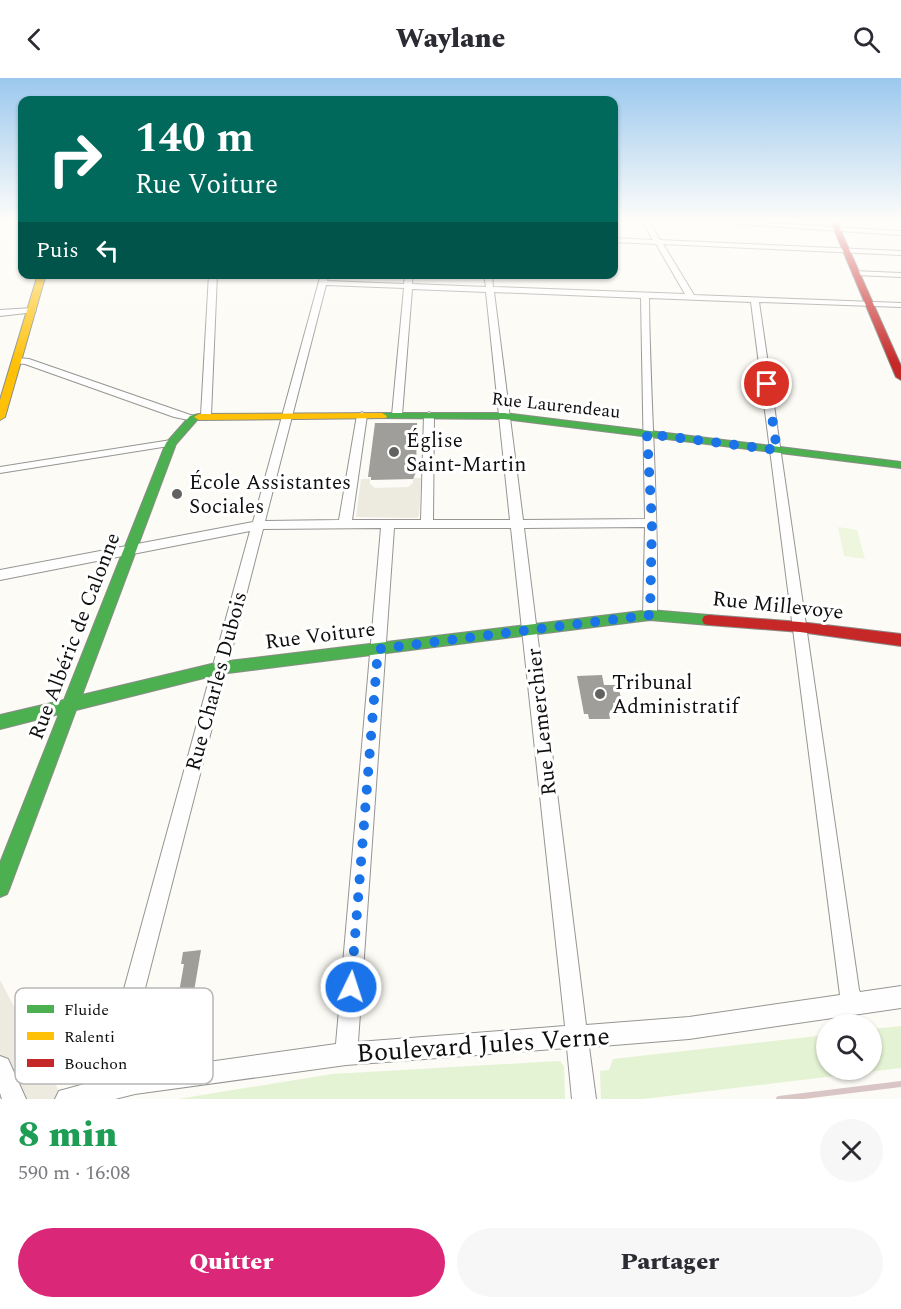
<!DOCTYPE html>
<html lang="fr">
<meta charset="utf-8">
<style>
:root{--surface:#fff;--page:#f7f7f7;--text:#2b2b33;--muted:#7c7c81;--accent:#db2777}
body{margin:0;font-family:Spectral,serif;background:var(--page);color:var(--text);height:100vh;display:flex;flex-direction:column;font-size:22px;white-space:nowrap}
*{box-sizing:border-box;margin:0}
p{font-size:20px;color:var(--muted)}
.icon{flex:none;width:33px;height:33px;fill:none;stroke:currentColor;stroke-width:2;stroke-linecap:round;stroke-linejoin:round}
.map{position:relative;height:1021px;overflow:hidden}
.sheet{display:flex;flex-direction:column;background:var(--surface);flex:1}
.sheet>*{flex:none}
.banner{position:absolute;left:18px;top:18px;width:600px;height:183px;border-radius:12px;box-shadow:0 2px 4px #0004;background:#00695c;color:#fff;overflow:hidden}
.tools{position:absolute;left:816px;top:936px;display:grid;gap:12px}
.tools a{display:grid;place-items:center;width:66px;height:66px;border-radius:50%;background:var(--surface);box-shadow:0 2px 4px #0004;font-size:30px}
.pin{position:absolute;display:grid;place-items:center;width:51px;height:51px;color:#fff;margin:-26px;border:3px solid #fff;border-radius:50%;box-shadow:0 2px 6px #0007}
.me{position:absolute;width:66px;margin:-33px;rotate:4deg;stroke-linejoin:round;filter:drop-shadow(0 0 4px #0008)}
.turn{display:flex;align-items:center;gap:21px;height:126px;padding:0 18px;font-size:27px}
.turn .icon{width:78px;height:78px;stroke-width:2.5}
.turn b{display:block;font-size:42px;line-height:51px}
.then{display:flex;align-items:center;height:57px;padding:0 18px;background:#0003;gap:12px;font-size:22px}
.round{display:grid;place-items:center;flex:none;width:63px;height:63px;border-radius:32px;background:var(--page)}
.headline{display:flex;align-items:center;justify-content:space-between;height:102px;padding:0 18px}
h1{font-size:36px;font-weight:800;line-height:45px;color:#1e9e55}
.cta{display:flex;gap:12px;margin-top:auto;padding:12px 18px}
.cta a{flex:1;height:69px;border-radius:36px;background:var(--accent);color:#fff;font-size:24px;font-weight:800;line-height:69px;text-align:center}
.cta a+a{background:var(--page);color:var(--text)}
header{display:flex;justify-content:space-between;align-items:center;height:78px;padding:0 18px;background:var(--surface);font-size:27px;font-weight:800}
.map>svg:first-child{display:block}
.green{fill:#e4f3d4}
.pitch{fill:#eef7de}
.plaza{fill:#edeae0}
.building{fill:#a09e9a}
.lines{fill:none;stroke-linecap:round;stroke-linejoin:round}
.street-casing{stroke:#969593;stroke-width:2}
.fast-casing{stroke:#8c8c89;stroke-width:2}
.slow-casing{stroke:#8c8c89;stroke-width:2}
.jam-casing{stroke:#8c8c89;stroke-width:2}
.street{fill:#fffefe;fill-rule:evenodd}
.fast{fill:#4caf50;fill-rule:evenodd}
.slow{fill:#ffc107;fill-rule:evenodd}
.jam{fill:#c62828;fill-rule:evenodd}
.rail{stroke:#d9c5c4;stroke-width:6}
.route{stroke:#1a73e8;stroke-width:10;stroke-dasharray:0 18}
.poi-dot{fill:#626260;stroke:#fff;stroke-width:2}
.labels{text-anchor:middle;stroke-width:6;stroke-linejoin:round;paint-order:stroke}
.far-street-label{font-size:18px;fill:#0f0f0f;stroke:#fff}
.poi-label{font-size:21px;fill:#0f0f0f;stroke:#fff;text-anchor:start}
.street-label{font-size:21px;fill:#0f0f0f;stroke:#fff}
.near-street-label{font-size:26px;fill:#0f0f0f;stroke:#fff}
.key{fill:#fff;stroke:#b7b7b7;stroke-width:1.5}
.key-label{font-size:16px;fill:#0f0f0f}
</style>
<header><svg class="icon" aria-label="back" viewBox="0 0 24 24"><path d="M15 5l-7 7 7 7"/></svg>Waylane<svg class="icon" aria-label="search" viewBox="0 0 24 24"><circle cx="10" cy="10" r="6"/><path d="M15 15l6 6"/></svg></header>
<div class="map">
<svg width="901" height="1021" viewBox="0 0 901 1021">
<rect width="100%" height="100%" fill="#fcfbf5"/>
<g class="green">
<polygon points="901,948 901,990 643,1021 601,1021 600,993 609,992 613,981 826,957 826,992 872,992 872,951"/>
<polygon points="560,983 564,988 565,1021 178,1021 332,996"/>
</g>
<polygon class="pitch" points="838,449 857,452 865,481 844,478"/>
<g class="plaza">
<polygon points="413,400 421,400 419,438 417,440 356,439 361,401 370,401 370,406 375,410 408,409 413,405"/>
<polygon points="0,902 63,1021 0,1021"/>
</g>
<g class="building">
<polygon points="375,345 417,345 416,394 413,401 371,402 371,399 368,399"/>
<polygon points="602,597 604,607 618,607 622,625 613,625 615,635 609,635 610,641 589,641 588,636 584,636 577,598"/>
<polygon points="201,872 187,955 134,963 142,931 177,926 184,886 181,886 183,874"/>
</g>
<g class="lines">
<g class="street-casing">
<g id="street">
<path d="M642,142H648L660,162L901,173V177L663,166L694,217L901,225V229L759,224L859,912L860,914L901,908V930L689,961L589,969L596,1021H572L567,970L346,987L135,1016L115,1021H55L59,1013L99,1002L250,453L0,502V492L253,444L321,196H329L327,203L404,206L405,196H413L412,206L486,209L484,196H492L493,209L685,216L656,166L614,164V160L653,162ZM326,207L404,210L392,337L397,340L402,337L412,211L486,214L510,442H433L434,337L429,334L424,337L421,442H352L367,337L362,334L357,337L339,442L265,443ZM494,214L641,220L645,441L523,442ZM649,220L751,224L840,917L689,939L586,947L524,450L645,449L643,537L645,541H655L657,537C659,431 650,326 649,220ZM381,450L336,966L123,996L263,451ZM394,450H511L565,948L358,964Z"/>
<polygon points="736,143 901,153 901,157 734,146"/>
<polygon points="853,193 901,195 901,199 856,197 853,197"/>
<polygon points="209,196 217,196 211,337 206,340 201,337"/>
<polygon points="32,230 36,232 35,234 0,238 0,232"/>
<polygon points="17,280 29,281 199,340 194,343 174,339 25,286 14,285 12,283"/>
<polygon points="171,362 175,363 175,367 0,395 0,389"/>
<polygon points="0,978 8,981 26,1021 2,1021 0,1015"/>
</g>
</g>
<g class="fast-casing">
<g id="fast">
<polygon points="382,335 504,335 901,384 901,390 504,341 378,340 378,336"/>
<polygon points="199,336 204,339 203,341 197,342 176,366 82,617 220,584 650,532 709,537 714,538 716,542 714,546 709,547 650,542 220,596 76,632 10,809 7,816 0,819 0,785 59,636 0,651 0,637 64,622 166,365 190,338"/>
</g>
</g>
<g class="slow-casing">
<g id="slow">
<polygon points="38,196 46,196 5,339 0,342 0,322"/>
<polygon points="382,335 387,338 386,340 199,342 194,339 199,336"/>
</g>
</g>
<g class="jam-casing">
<g id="jam">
<polygon points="830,142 836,142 901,288 901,302 896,299"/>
<polygon points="709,537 800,544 901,556 901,568 800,554 709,547 704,546 702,542 704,538"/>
</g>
</g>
<use href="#street" class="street"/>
<use href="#fast" class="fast"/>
<use href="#slow" class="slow"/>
<use href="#jam" class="jam"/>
<polyline class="rail" points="779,1021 901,1006"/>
</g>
<linearGradient id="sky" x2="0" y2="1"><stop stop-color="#9bc8ee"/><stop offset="0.5" stop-color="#fefdfa"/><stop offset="1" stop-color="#fefdfa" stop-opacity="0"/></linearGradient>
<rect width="901" height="285" fill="url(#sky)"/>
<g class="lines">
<polyline class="route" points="351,909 378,571 650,537 652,445 647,356 777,372 767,306"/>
</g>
<g class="poi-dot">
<circle cx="394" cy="374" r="6"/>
<circle cx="177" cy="416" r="6"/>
<circle cx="600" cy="616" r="6"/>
</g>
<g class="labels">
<g class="far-street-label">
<text transform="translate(556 327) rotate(6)" y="6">Rue Laurendeau</text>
</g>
<g class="poi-label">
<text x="406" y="369">Église<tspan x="406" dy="24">Saint-Martin</tspan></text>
<text x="189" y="411">École Assistantes<tspan x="189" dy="24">Sociales</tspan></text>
<text x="612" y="611">Tribunal<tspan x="612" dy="24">Administratif</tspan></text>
</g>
<g class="street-label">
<text transform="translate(778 527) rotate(6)" y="7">Rue Millevoye</text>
<text transform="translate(320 557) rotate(-7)" y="7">Rue Voiture</text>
<text transform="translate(74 558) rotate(-69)" y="7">Rue Albéric de Calonne</text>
<text transform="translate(216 603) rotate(-75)" y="7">Rue Charles Dubois</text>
<text transform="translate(541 644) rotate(-96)" y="7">Rue Lemerchier</text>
</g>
<g class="near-street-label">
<text transform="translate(483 966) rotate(-4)" y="9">Boulevard Jules Verne</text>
</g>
</g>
<rect x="15" y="910" width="198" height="96" rx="9" class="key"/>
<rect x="27" y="927" width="27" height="8" fill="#4caf50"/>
<rect x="27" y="954" width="27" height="8" fill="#ffc107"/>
<rect x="27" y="981" width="27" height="8" fill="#c62828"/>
<g class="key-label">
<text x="64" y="937">Fluide</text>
<text x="64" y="964">Ralenti</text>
<text x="64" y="991">Bouchon</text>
</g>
</svg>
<div class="tools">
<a><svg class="icon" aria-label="search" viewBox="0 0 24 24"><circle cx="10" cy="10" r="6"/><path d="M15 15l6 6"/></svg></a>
</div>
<div class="pin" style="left:767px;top:306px;background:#d93025"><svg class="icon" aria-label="arrive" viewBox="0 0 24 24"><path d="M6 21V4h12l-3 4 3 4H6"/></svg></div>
<svg class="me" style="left:351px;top:909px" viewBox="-20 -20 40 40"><circle r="17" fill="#1a73e8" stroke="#fff" stroke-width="3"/><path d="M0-11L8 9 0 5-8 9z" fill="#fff"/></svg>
<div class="banner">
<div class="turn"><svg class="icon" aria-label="right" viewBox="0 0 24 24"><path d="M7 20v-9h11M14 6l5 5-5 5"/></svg><div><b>140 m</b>Rue Voiture</div></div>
<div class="then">Puis<svg class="icon" aria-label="left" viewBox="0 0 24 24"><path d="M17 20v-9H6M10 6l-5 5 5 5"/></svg></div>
</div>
</div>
<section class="sheet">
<div class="headline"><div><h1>8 min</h1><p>590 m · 16:08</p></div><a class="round"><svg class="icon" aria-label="close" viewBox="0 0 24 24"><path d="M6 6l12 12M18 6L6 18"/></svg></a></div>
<div class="cta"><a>Quitter</a><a>Partager</a></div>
</section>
